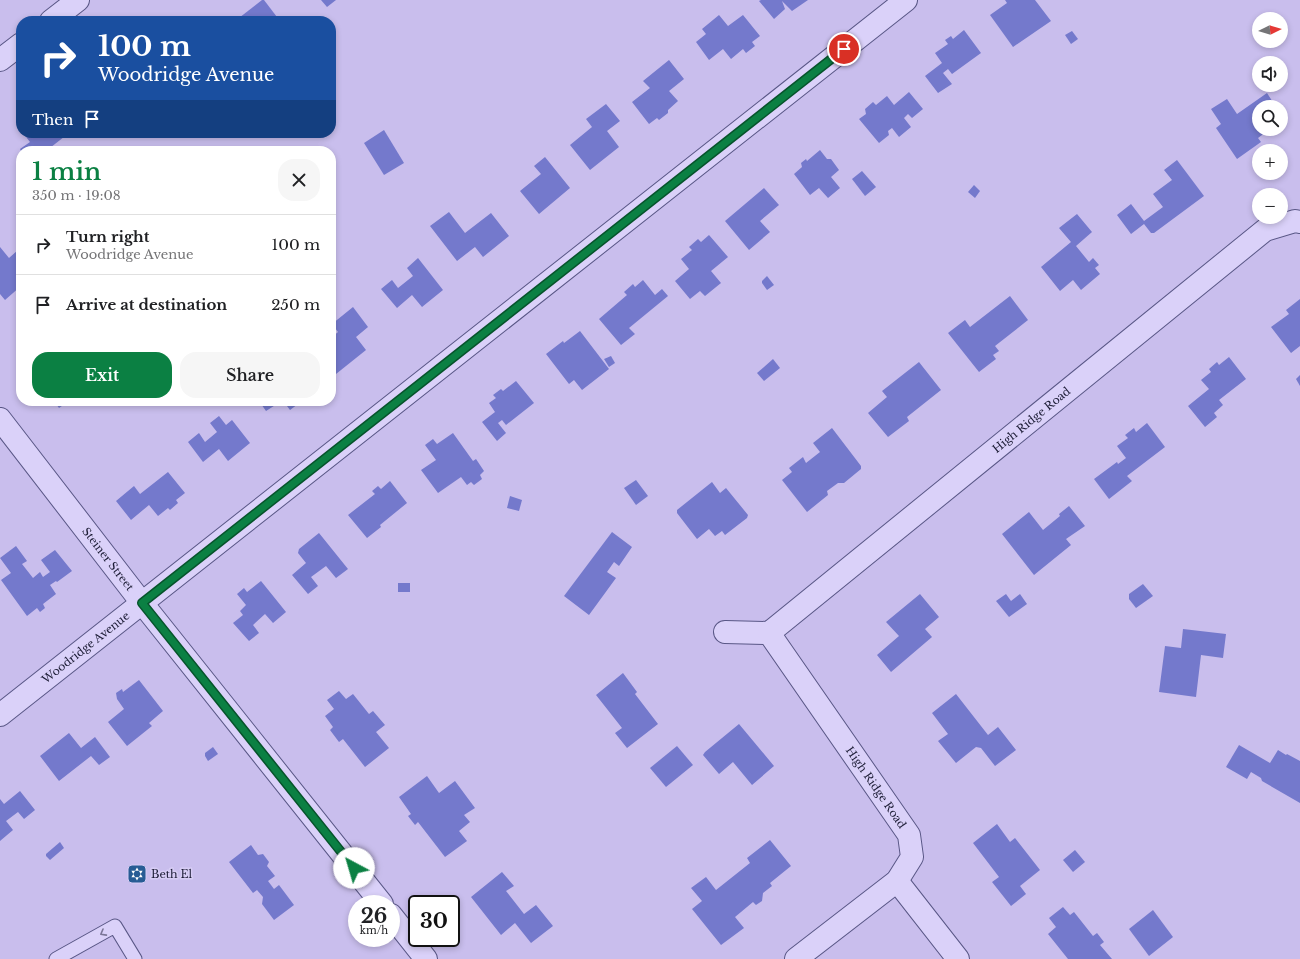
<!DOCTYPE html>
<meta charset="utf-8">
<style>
:root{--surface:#fff;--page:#f6f6f6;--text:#202124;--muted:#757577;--line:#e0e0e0;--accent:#0b8043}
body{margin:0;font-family:"Libre Baskerville",serif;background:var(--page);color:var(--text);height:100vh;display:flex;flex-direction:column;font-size:15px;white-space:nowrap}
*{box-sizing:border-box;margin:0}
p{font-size:13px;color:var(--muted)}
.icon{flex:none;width:22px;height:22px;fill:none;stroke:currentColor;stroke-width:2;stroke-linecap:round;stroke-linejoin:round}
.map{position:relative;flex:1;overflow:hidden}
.panel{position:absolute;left:16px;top:146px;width:320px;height:260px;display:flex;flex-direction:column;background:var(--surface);border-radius:16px;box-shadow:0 2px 6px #0003}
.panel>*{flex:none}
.top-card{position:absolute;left:16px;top:16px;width:320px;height:122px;border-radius:16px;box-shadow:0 2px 6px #0003;background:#1a4fa0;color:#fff;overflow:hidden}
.needle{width:26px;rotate:85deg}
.tools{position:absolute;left:1252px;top:12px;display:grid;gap:8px}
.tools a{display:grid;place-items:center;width:36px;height:36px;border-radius:50%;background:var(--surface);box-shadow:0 2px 6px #0003;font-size:20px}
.speed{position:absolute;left:348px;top:895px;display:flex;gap:8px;font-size:20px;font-weight:700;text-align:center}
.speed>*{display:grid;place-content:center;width:52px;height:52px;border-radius:50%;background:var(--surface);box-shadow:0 2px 6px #0003;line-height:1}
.speed small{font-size:10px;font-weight:400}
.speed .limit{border:2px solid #111;border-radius:6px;background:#fff;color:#111}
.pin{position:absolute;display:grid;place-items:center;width:34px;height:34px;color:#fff;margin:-17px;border:2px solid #fff;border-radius:50%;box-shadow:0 1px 4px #0007}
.me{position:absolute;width:44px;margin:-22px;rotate:321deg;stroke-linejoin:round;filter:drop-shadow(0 0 3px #0008)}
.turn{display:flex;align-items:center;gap:14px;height:84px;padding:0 16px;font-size:18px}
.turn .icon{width:52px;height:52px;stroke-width:2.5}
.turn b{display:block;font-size:28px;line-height:34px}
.then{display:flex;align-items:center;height:38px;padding:0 16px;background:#0003;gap:8px;font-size:15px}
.round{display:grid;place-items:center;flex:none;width:42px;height:42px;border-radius:16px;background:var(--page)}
.head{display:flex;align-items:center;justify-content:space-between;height:68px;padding:0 16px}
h1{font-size:24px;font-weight:600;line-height:30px;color:var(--accent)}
.button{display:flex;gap:8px;margin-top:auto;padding:8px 16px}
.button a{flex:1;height:46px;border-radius:16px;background:var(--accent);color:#fff;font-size:16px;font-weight:600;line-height:46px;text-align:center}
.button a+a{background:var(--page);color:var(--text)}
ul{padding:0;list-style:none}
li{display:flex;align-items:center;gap:12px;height:60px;padding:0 16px;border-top:1px solid var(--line)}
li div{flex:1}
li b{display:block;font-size:15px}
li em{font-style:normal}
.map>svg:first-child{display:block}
.building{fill:#7479cc}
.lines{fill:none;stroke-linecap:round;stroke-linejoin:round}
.service-casing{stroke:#595786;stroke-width:15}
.minor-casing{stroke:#595786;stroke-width:24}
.service{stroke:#dad1f9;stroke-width:13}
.minor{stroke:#dad1f9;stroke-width:22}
.oneway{stroke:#7b7697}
.route-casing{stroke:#07532c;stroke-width:10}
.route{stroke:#0b8043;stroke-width:7}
.labels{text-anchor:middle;stroke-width:3;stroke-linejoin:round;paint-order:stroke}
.street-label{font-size:11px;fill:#1c1c35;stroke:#d7cdf5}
.poi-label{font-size:11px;fill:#1c1c35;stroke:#d7cdf5;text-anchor:start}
</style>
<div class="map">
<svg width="1300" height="959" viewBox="0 0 1300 959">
<rect width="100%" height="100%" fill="#c9beed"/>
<g class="building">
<polygon points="262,0 264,0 280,21 235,21"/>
<polygon points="321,0 336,0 327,7"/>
<polygon points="761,0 808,0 792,11 782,1 785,9 774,19 759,1"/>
<polygon points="1005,0 1035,0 1051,21 1013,47 990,15 1007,3"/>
<polygon points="719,15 728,26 743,15 760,36 752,42 755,46 746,53 743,49 731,59 723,49 709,60 696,42 706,34 702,29"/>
<polygon points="964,30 981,53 952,74 948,69 943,73 952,84 938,93 925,76 942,63 935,53 948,44 945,40 951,36 953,39"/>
<polygon points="1072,31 1078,39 1071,44 1065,35"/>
<polygon points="669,60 684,79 669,91 678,101 668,110 668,113 659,120 657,118 649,124 632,102 650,88 643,81"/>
<polygon points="909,92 923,109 912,118 908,114 904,118 911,127 899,137 892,128 888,131 889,135 879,143 859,119 866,114 865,109 873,102 876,105 887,96 894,105"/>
<polygon points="1267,93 1276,107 1259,107 1259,129 1270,129 1258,138 1261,142 1237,159 1216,128 1221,124 1211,109 1227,99 1237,114"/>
<polygon points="606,104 620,121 607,131 619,147 590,170 570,145 592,127 586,119"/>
<polygon points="384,130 404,163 384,175 364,143"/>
<polygon points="23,133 69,133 46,151 21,151 20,149 30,142"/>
<polygon points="820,150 827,159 831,159 839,170 831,177 840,188 828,198 819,188 810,195 794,174 802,167 801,163 806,159 807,161"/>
<polygon points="545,157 570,188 539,214 520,191 541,174 534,166"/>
<polygon points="1177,160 1204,196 1154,233 1151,233 1144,224 1131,234 1117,215 1131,204 1144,221 1163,207 1153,194 1172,180 1164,170"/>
<polygon points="862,171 876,187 865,196 852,179"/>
<polygon points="974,185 980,191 975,198 968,192"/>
<polygon points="764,188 779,205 760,221 770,232 749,250 725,221"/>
<polygon points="449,212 465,233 491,213 509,236 483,257 475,247 457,261 430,226"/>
<polygon points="1077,214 1092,232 1076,246 1089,262 1093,258 1099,265 1095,268 1100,274 1081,290 1073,280 1060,291 1041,267 1071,242 1059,228"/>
<polygon points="709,235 728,257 711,271 721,283 705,296 700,291 690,299 675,281 689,269 681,259 692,250 689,247 698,239 701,242"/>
<polygon points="0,247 9,258 18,250 21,253 21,286 5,300 0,294"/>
<polygon points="418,258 443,290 422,307 412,295 397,308 381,289 392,280 398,288 413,276 407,268"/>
<polygon points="767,276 774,285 767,290 762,283 762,281"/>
<polygon points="643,280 655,295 662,289 668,296 629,328 635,334 621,345 599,319 627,295 624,292 633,284 635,287"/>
<polygon points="1010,296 1028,320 995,346 999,351 993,355 996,359 979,372 948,333 965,320 970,327"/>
<polygon points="1300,299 1300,346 1291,353 1271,327 1289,314 1286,310"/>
<polygon points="353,307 368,327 356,337 366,350 336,374 331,367 331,338 338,332 332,324"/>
<polygon points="580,331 609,369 582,390 574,380 569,384 546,354 563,341 564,343"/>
<polygon points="611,356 615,363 609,367 604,359"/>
<polygon points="1229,357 1246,379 1219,400 1223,405 1214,413 1217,417 1205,427 1188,406 1209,389 1201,380 1211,372 1209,369 1217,362 1219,365"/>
<polygon points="773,359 780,368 764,381 757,373"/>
<polygon points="919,362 941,390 907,417 909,421 888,437 868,413 887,397 882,391"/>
<polygon points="1300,375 1300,386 1296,379"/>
<polygon points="516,381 534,403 506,425 502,420 498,423 506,433 497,441 482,422 495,412 489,403 496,398 493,395 501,389 503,391"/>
<polygon points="54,401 69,401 59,408"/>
<polygon points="259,401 302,401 290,410 284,402 280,405 277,404 266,411"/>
<polygon points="219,416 226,425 232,420 250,443 228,461 219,449 203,462 188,442 199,433 205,442 217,432 210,423"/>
<polygon points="1147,423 1165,447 1127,476 1132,481 1109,499 1094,479 1117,462 1118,464 1126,458 1117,446 1128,438 1125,435 1134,428 1136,432"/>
<polygon points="832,428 861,466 861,469 844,483 838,483 827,491 828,495 807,512 782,480 792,472 789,468 803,457 806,463 820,452 813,443"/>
<polygon points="453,433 473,461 476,459 484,471 480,475 482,479 474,485 471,482 467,485 461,477 438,493 421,470 436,460 425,445 433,439 437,444"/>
<polygon points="168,472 185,493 176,500 178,503 170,510 168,508 158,516 149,505 131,520 116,501 134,486 140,494"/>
<polygon points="636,480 648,496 636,505 624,488"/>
<polygon points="390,481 407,503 380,525 381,527 367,538 348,515 375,494 372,491 378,486 381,489"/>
<polygon points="712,482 720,493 726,488 748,515 747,518 725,535 722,531 715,536 709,529 697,539 677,513 677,510"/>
<polygon points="510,496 522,500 519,511 507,508"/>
<polygon points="1069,506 1085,526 1066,539 1071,545 1034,575 1002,534 1029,512 1043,530 1060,516 1059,514"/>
<polygon points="612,532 632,547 619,566 614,562 607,572 616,578 589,615 564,596"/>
<polygon points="319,533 348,569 336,578 326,566 311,577 318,586 308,594 292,575 306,563 298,553 299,549"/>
<polygon points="16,546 27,561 22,564 33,578 40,572 43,577 50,572 41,560 55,550 72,571 57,582 56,581 50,585 56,594 43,604 45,608 40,612 37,608 27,616 1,580 11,573 0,558"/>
<polygon points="261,581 286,612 273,623 265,614 253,625 259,633 249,641 233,623 243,615 240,611 246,605 237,594 244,588 247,592"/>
<rect x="398" y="583" width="12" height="9"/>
<polygon points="1143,584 1153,596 1136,608 1129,599 1129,594"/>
<polygon points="920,594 939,617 925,629 932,637 891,672 877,655 899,636 886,622"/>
<polygon points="1006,594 1011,601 1020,594 1027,604 1009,617 996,601"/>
<polygon points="1183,629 1226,634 1223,658 1201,655 1196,697 1159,692 1165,646 1181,648"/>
<polygon points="623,673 637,692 635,694 658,724 627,748 615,733 622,728 596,695"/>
<polygon points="139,680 163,711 149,723 152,726 127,746 108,722 124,709 117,699 116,693 122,689 123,692"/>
<polygon points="339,691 346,699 353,694 369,714 373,711 385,725 376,732 389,748 365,767 343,739 339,742 330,730 333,727 325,716 334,709 327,700"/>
<polygon points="956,694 988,735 998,727 1016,750 995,766 981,748 976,747 956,763 938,741 948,734 932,713"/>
<polygon points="739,724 774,766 752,785 733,762 719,774 703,755 705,752"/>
<polygon points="69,733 81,748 95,737 110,757 99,765 91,756 59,781 40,756"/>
<polygon points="1239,745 1270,763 1278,750 1286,755 1287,754 1300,761 1300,803 1262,781 1261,778 1251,772 1247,779 1226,767"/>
<polygon points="677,746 693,765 666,787 650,768"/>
<polygon points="213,747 218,754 208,761 205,756 205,753"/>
<polygon points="427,776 439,793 455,781 475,808 464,815 470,822 459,831 467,841 445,857 418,822 415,825 408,816 411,814 399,797"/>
<polygon points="20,791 35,810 24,819 18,812 6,821 13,830 0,841 0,799 4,804"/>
<polygon points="997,824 1010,842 1015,838 1040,870 1020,886 1026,894 1011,906 992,882 999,877 973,843"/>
<polygon points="770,840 791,866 770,883 772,886 763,893 762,901 756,905 753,902 735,917 744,928 721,945 692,909 702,901 691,888 706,877 716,890 750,863 747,858"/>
<polygon points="60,842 64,848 50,860 46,856 46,854"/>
<polygon points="251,845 258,855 263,854 269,862 267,866 275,876 268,881 274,889 279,885 294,905 274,920 262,904 263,897 257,890 253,893 229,862"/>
<polygon points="1075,850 1085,862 1073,872 1063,860"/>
<polygon points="502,872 514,886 506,891 524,914 536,905 553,926 531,943 515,923 501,935 471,897"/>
<polygon points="1063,907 1070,915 1074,912 1093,936 1097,933 1104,942 1100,945 1112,959 1068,959 1048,934 1056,927 1049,918"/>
<polygon points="1153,910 1173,937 1149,956 1129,929"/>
</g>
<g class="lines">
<g class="service-casing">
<polyline id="service" points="56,959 115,926 135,959"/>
</g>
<g class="minor-casing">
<g id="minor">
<polyline points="51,21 78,0"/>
<polyline points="0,60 21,44"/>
<path id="s1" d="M0,419L142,603L382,904"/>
<path id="s2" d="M725,632L769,633L1265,230L1295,221L1300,222"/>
<path id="s3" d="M769,633L909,835L912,857L897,881L796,959"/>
<path id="s4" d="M0,715L906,0"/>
<polyline points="897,881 958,959"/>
<polyline points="391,915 426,959"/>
</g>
</g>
<use href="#service" class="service"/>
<use href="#minor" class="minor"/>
</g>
<defs><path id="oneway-chevron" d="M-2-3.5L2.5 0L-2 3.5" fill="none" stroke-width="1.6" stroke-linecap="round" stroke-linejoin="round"/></defs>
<use class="oneway" href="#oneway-chevron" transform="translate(103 933) rotate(151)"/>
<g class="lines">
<g class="route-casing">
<polyline id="route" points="354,868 142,603 844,49"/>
</g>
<use href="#route" class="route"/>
</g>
<defs>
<g id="synagogue-square" transform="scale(1)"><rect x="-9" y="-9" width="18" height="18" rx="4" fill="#275c94" stroke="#d7cdf5"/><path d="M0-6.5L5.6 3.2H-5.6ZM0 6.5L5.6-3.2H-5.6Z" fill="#fff"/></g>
</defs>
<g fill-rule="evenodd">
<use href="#synagogue-square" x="137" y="874"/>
</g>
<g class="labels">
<g class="street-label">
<text dy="4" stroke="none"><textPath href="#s2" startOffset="382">High Ridge Road</textPath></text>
<text dy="4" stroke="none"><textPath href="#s1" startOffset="177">Steiner Street</textPath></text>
<text dy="4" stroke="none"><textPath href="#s4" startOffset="109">Woodridge Avenue</textPath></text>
<text dy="4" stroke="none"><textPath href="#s3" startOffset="188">High Ridge Road</textPath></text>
</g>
<g class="poi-label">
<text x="151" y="878">Beth El</text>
</g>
</g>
</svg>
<div class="tools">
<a><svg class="needle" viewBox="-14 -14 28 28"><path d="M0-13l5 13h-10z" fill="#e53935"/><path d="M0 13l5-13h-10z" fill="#757577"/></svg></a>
<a><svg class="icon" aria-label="sound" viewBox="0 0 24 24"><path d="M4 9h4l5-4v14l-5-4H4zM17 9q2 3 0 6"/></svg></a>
<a><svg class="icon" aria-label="search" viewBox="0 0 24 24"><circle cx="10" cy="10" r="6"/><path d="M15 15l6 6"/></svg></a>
<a>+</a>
<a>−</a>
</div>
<div class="speed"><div>26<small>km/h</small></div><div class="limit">30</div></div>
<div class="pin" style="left:844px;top:49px;background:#d93025"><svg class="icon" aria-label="arrive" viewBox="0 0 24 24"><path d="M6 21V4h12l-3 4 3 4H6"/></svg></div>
<svg class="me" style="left:354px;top:868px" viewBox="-20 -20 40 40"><circle r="19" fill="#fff"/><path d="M0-13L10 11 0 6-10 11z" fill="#0b8043"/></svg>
<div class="top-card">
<div class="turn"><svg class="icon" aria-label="right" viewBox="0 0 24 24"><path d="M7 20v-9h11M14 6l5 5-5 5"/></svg><div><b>100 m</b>Woodridge Avenue</div></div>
<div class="then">Then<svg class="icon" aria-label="arrive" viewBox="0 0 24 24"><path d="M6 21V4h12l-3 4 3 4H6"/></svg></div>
</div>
<section class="panel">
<div class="head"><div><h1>1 min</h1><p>350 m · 19:08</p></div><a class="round"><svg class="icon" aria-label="close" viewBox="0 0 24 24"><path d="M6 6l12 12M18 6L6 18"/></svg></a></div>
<ul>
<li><svg class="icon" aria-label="right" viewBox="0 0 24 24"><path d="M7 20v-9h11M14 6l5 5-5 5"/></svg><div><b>Turn right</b><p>Woodridge Avenue</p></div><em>100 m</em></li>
<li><svg class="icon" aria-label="arrive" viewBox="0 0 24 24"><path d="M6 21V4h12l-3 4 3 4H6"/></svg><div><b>Arrive at destination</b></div><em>250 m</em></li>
</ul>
<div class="button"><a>Exit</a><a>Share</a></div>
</section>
</div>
